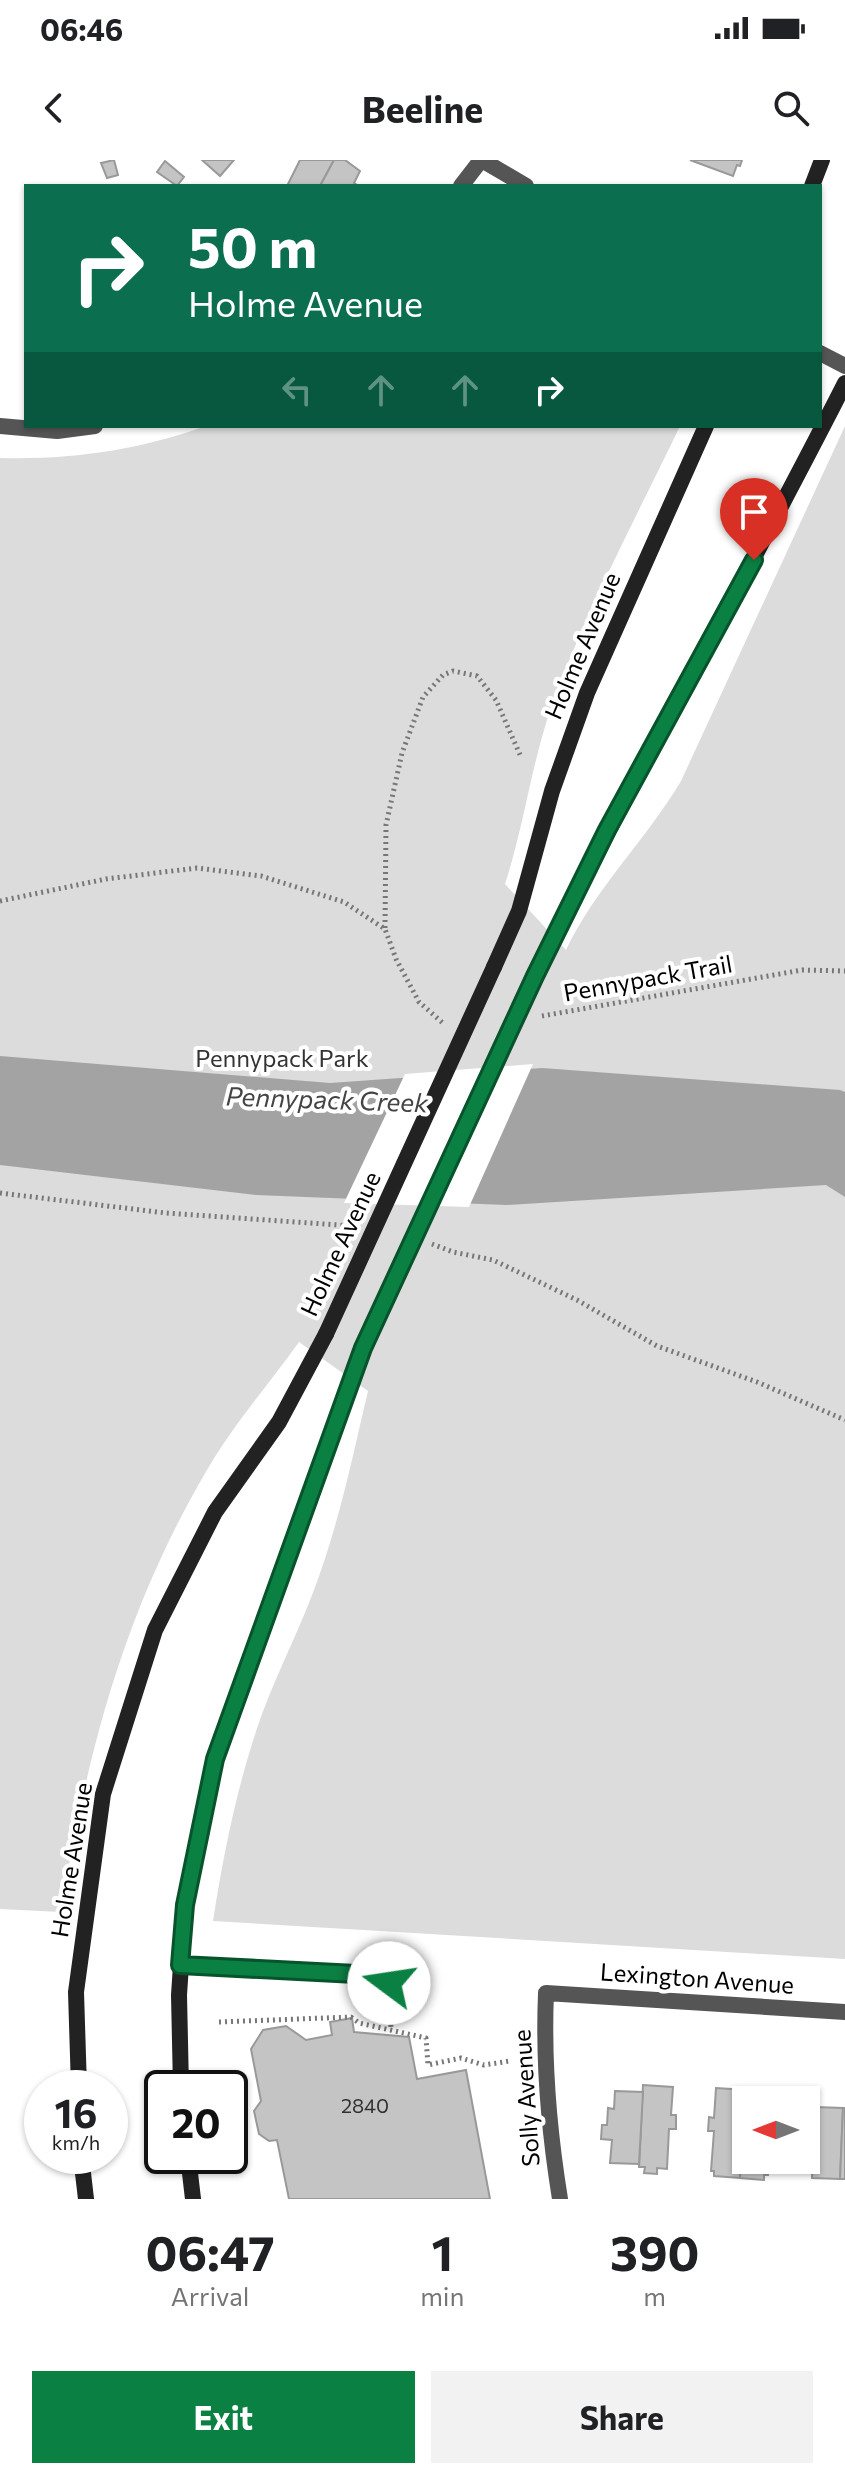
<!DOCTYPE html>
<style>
:root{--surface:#fff;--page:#f2f2f2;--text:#202124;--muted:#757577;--accent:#0b8043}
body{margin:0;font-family:Commissioner,sans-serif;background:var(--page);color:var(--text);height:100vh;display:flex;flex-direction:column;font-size:30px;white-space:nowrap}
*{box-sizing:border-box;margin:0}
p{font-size:26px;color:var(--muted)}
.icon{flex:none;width:44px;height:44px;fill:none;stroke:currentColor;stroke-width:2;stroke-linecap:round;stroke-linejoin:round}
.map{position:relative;height:2039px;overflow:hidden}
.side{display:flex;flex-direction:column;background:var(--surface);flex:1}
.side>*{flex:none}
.banner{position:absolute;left:24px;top:24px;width:798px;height:244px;border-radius:0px;box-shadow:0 2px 6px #0004;background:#0b6e4f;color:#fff;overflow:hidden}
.needle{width:52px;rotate:270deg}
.fabs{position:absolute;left:732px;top:1926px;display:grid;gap:16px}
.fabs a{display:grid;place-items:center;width:88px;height:88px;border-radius:0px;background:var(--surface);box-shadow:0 2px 6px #0004;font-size:40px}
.speed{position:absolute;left:24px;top:1910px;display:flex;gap:16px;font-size:40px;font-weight:700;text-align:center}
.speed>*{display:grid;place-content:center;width:104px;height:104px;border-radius:50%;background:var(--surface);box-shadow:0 2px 6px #0004;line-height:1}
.speed small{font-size:20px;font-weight:400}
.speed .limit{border:4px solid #111;border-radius:12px;background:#fff;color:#111}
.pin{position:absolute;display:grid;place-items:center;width:68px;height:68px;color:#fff;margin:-82px -34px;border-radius:50% 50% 50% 0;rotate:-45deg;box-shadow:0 0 8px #0007}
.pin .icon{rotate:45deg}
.me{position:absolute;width:88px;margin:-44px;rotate:284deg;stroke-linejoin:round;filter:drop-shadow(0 0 6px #0008)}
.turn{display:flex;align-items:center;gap:28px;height:168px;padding:0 32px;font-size:36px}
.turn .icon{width:104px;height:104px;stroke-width:2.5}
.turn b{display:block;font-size:56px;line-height:68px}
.lanes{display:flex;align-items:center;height:76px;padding:0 32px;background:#0003;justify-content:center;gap:40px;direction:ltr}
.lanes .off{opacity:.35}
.eta{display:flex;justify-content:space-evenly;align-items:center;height:136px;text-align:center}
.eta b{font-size:48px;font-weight:700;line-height:56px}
.primary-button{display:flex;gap:16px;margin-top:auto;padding:16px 32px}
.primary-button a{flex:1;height:92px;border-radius:0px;background:var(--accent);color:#fff;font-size:32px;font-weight:700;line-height:92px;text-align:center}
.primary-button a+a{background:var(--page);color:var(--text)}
.status{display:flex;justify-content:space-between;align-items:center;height:56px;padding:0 40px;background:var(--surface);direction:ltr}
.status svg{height:22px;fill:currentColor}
header{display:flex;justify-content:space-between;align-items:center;height:104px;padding:0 32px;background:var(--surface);font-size:36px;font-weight:700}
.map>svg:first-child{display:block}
.green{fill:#dcdcdc}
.water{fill:#a3a3a3}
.pier{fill:#fff}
.building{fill:#c4c4c4;stroke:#999;stroke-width:2}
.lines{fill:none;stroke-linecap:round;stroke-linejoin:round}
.path{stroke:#777;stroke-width:5;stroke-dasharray:2 4;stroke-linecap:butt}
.service{stroke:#555;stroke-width:16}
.minor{stroke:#555;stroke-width:16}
.secondary{stroke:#222;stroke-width:16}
.secondary-bridge{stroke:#222;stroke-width:16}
.route-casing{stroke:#07532c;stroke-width:20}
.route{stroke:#0b8043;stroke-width:14}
.labels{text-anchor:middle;stroke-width:8;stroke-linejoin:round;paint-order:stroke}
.number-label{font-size:20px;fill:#313131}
.street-label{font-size:24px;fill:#000;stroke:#fff}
.park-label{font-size:24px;fill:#333;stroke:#fff}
.water-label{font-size:26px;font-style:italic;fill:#444;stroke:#fff}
</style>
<div class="status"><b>06:46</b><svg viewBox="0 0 49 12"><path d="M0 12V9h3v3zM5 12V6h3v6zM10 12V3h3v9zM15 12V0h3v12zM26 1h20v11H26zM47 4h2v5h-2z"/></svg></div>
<header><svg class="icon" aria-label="back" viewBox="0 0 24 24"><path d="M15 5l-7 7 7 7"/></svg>Beeline<svg class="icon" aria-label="search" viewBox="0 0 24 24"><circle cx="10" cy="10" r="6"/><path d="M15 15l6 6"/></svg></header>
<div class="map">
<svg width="845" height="2039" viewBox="0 0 845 2039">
<rect width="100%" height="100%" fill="#fff"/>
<path class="green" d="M206,266H680C636,358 585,452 551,548C531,606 524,666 505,724L566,790C596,727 646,680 681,621L845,266V1799L213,1761C224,1691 238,1621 262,1554C279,1508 302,1465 318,1419C340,1358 353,1295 368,1231L299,1182C269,1224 233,1265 207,1310C124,1451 87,1592 61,1752L0,1749V298C71,300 139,290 206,266Z"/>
<polygon class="water" points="0,896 330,923 542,908 840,930 845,932 845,1037 826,1025 506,1045 256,1035 0,1005"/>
<polygon class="pier" points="533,904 469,1047 344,1043 405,914"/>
<g class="building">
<polygon points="114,0 118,15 107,18 101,3"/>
<polygon points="202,0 234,0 220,16"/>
<polygon points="300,0 334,0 320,26 287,26"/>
<polygon points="334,0 345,0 360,11 354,23 359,26 320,26"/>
<polygon points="690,0 742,0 740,6 737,5 733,16"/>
<polygon points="165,1 184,17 177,26 157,12"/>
<polygon points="352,1858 354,1872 409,1877 417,1919 466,1910 490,2039 289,2039 277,1980 269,1981 259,1974 254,1951 261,1941 251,1889 263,1870 286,1866 306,1880 332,1875 330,1862"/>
<polygon points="643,1925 673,1927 671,1955 676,1955 676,1969 669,1969 667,2009 657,2008 657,2014 644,2013 645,2007 639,2007"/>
<polygon points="716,1928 746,1930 740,2018 714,2016 714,2011 711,2011 714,1971 708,1971 709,1957 714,1958"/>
<polygon points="746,1930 774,1932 773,1940 746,1940 746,2000 769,2000 768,2015 764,2015 764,2020 740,2018"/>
<polygon points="615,1931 643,1932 639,2004 610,2003 612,1980 601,1979 602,1965 607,1965 608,1948 614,1949"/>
<polygon points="815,1947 843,1948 840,2019 812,2018 813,1977 808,1977 809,1965 814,1965"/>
<polygon points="843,1948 845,1948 845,2019 840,2019"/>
</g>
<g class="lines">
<g class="path">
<polyline points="0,741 106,719 197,708 261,716 344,742 385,769 396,799 419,842 444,864"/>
<polyline points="385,768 386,665 402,593 423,537 443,515 453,511 477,516 496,540 521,597"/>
<polyline points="542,856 802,810 845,811"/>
<polyline points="0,1033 166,1053 353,1066"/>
<polyline points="432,1084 453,1092 493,1100 577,1140 657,1186 757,1222 845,1260"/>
<polyline points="390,1847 391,1870"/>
<polyline points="219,1862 351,1857 359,1863 426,1878 428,1905 461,1898 484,1905 510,1901"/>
</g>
<polyline class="service" points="180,1805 356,1814 401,1827"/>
<g class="minor">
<polyline points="482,0 526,26"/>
<polyline points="461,26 481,0"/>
<polyline points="820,193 845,206"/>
<polyline points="0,266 57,271 95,266"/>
<path d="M560,2039C549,1971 543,1903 546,1833L845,1852"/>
</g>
<g class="secondary">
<polyline points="812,26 822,0"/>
<polyline points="494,807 519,751 552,631 587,533 706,266"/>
<path d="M535,816C633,616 744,422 845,223"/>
<polyline points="79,1928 76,1832 103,1634 155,1470 215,1352 279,1262 326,1174"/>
<polyline points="181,1928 179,1835 185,1745 215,1599 363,1188"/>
<polyline points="81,1996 86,2039"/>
<polyline points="188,1996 193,2039"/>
</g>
<g class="secondary-bridge">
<polyline points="326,1174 494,807"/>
<polyline points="363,1188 535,816"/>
</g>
</g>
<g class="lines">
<g class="route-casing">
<polyline id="route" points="389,1823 356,1814 180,1805 185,1745 215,1599 363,1188 535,816 607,670 754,400"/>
</g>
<use href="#route" class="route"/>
</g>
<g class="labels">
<g class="number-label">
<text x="365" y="1953">2840</text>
</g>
<g class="street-label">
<text transform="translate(583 486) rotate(-67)" y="8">Holme Avenue</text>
<text transform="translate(648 819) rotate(-10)" y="8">Pennypack Trail</text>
<text transform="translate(341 1084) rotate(-65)" y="8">Holme Avenue</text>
<text transform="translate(72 1700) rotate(-81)" y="8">Holme Avenue</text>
<text transform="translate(697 1819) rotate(4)" y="8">Lexington Avenue</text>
<text transform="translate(527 1938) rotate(-94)" y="8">Solly Avenue</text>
</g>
<g class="park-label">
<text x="282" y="907">Pennypack Park</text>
</g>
<g class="water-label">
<text transform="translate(327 940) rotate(2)" y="9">Pennypack Creek</text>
</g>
</g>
</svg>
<div class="fabs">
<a><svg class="needle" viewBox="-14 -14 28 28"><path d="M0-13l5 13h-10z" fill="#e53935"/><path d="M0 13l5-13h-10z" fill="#757577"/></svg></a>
</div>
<div class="speed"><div>16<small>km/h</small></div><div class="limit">20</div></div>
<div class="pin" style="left:754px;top:400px;background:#d93025"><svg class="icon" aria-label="arrive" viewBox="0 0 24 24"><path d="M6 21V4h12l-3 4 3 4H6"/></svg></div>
<svg class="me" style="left:389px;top:1823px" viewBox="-20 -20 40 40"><circle r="19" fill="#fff"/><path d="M0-13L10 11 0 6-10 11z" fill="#0b8043"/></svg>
<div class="banner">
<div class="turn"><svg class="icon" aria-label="right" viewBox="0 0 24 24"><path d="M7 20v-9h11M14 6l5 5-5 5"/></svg><div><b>50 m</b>Holme Avenue</div></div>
<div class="lanes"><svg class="icon off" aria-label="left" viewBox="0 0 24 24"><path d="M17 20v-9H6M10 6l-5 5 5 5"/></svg><svg class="icon off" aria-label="ahead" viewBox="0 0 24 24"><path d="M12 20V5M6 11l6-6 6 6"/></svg><svg class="icon off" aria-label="ahead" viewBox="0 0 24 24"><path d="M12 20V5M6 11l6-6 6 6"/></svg><svg class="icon" aria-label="right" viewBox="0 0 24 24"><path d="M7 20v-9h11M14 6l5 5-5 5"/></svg></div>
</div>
</div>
<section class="side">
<div class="eta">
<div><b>06:47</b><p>Arrival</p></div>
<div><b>1</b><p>min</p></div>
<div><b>390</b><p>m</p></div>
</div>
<div class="primary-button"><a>Exit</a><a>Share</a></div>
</section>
